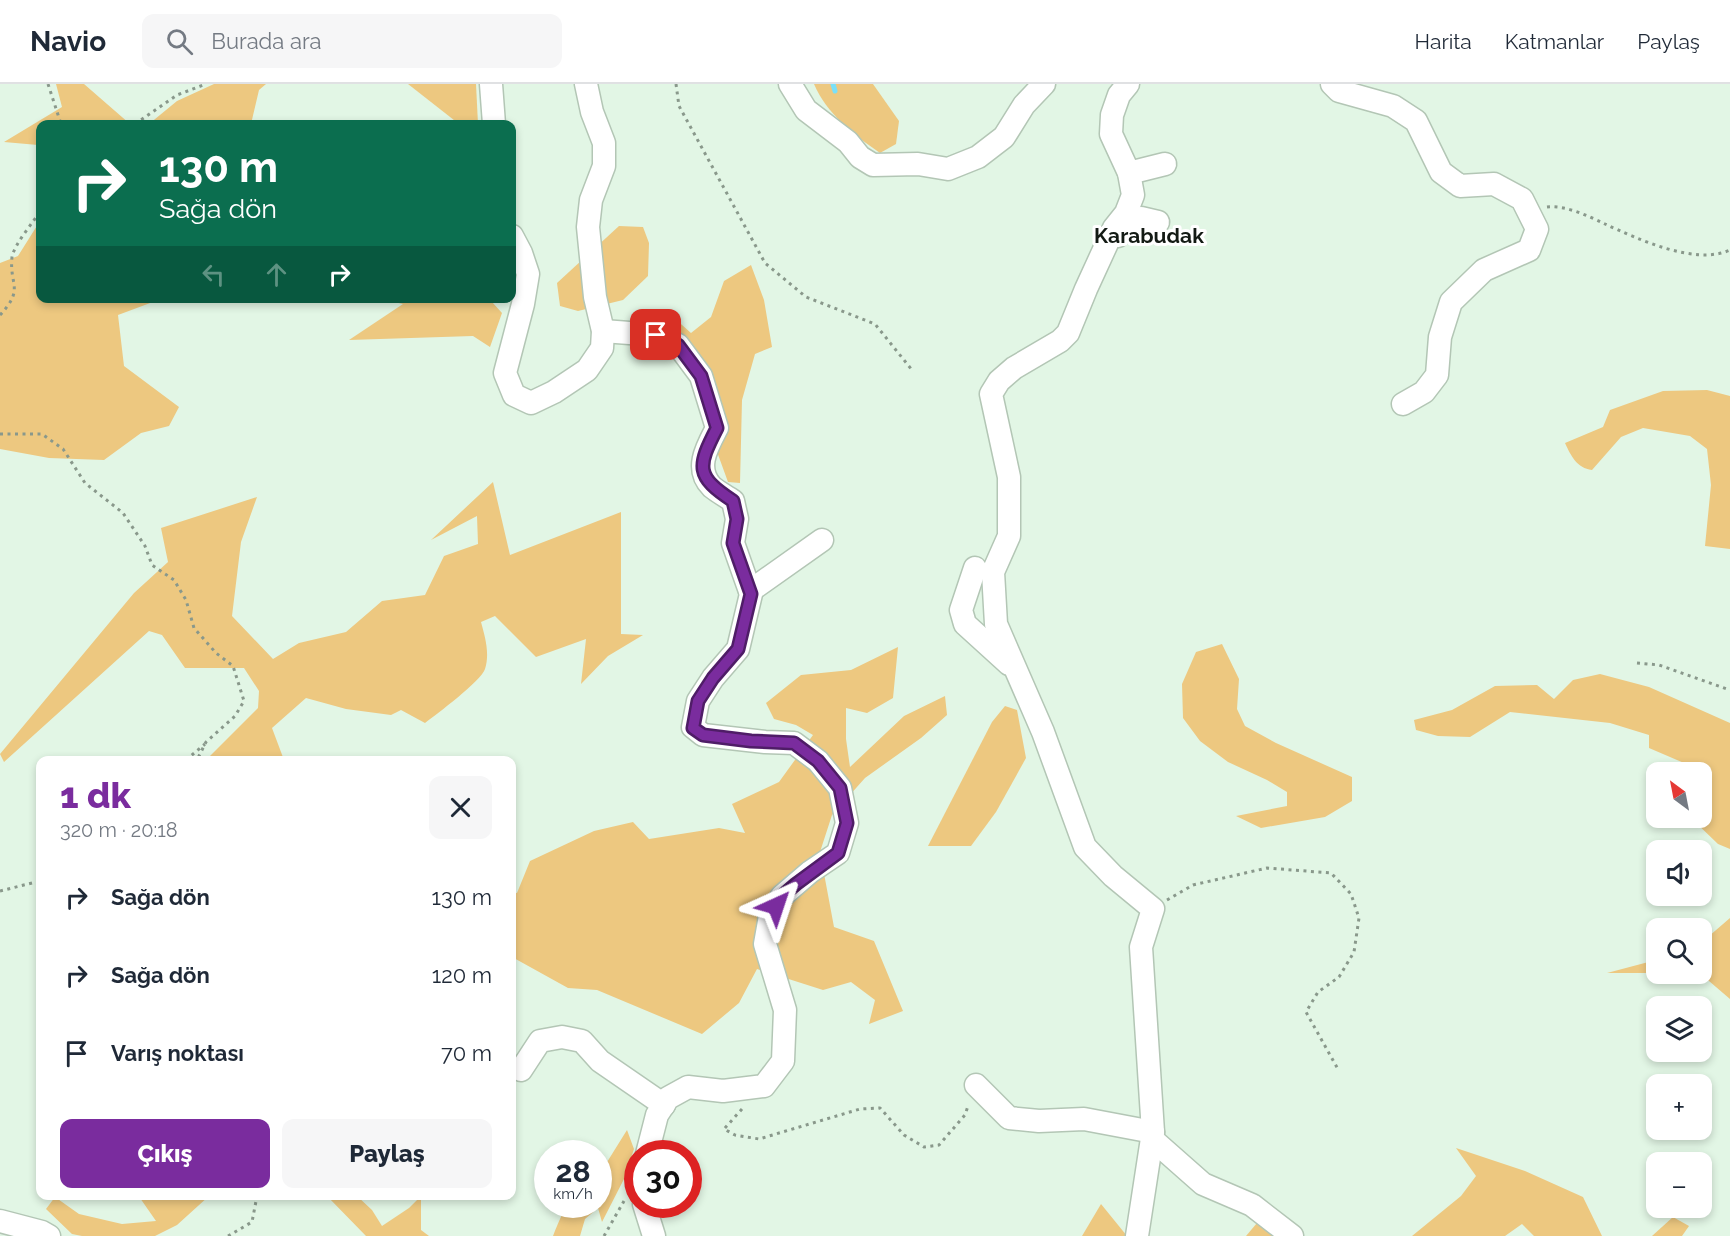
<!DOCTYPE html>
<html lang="tr">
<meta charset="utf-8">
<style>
:root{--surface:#fff;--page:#f6f6f7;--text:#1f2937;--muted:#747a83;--line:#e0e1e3;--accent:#7a2c9e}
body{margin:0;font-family:Raleway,sans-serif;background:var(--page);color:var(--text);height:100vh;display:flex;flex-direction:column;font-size:22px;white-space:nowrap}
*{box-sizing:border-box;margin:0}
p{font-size:20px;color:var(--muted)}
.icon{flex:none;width:33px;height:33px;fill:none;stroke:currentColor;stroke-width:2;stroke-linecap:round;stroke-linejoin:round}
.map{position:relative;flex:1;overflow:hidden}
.details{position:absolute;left:36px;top:672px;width:480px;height:444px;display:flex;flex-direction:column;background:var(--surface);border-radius:12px;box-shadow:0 3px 9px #0003}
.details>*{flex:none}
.top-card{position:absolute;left:36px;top:36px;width:480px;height:183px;border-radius:12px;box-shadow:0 3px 9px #0003;background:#0b6e4f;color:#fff;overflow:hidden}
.needle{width:39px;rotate:328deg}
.buttons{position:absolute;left:1646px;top:678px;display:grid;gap:12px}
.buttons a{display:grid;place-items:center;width:66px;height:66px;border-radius:12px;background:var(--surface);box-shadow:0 3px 9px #0003;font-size:30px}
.speed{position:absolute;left:534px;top:1056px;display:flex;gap:12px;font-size:30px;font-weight:700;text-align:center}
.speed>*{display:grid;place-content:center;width:78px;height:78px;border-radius:50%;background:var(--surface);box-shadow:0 3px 9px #0003;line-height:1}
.speed small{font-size:15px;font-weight:400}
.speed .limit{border:9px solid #d22;background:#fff;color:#111}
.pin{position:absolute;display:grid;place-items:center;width:51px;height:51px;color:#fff;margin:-26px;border-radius:12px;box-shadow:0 3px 9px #0006}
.me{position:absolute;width:66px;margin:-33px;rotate:42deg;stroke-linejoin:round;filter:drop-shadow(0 0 4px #0008)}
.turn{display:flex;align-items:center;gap:21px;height:126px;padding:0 24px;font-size:27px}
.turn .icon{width:78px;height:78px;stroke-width:2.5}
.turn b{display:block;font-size:42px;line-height:51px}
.lanes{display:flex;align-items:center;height:57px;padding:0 24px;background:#0003;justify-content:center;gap:30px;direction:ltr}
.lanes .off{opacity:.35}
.round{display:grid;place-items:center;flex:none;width:63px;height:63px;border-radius:12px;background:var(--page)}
.overview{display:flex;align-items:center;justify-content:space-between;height:102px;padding:0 24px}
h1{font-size:36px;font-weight:800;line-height:45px;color:var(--accent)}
.action{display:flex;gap:12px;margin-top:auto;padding:12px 24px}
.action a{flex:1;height:69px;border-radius:12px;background:var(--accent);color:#fff;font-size:24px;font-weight:800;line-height:69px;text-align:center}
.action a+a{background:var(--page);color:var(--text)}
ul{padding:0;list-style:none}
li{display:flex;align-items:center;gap:18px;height:78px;padding:0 24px}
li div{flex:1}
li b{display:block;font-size:22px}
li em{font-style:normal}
header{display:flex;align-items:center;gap:36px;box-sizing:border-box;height:84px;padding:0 30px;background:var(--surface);border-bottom:2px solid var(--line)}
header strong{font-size:28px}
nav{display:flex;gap:33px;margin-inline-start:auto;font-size:21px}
.search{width:420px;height:54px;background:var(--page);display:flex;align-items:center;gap:15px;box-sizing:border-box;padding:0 21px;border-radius:12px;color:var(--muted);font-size:22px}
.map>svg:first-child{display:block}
.green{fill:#edc880}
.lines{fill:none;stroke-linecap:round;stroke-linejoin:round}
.stream{stroke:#7ae0f8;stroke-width:5}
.minor-casing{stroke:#b3c6b5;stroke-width:25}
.path{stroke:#89988b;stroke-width:3;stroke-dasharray:3 4.5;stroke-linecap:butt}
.minor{stroke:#fff;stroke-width:22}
.route-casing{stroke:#4f1d67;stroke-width:15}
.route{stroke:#7a2c9e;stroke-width:10}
.labels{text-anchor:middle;stroke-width:6;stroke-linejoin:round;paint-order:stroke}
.quarter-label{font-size:21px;font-weight:bold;fill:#131a14;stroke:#fff}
</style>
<header>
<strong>Navio</strong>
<div class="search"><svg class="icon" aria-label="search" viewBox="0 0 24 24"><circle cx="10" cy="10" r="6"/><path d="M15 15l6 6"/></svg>Burada ara</div>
<nav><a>Harita</a><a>Katmanlar</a><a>Paylaş</a></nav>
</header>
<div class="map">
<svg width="1730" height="1152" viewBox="0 0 1730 1152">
<rect width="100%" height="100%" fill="#e2f6e5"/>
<g class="green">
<polygon points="56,0 84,0 130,40 40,40 40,63 38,61 4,58 62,23"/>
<polygon points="214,0 266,0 259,6 251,40 149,40 177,17"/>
<polygon points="408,0 476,0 478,40 459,40"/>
<path d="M814,0H873L899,37L896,60L880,69C854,51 826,29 814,0Z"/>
<polygon points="40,137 40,214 161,215 118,231 124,282 179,323 169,342 141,349 104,376 49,374 0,365 0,179 18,172"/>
<polygon points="619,142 643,143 649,159 648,192 623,216 578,227 560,222 557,199"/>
<polygon points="751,181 764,216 772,263 755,270 742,316 740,399 728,398 716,365 726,342 662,246 672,232 691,249 711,233 724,197"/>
<polygon points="380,215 474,215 492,218 502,229 490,263 473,252 349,256 403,220"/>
<path d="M1707,306L1730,312V465L1705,462L1711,401L1707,365L1690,352L1643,344L1621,353L1592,386C1577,384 1571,372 1565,359L1603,343L1610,326L1663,307Z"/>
<path d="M493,398L510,471L621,428V550L643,551L608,572L581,600L586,555L536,573L495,532L481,538C485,553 490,569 485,585C481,597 437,630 425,639L401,626L391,631L346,625L306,614L272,644L284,676H206L258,624L259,607L244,584H185L162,551L149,547L4,678L0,670L134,509L168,478L161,444L257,413L241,458L232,532L273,575L299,559L346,548L382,517L425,511L444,472L478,460L477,432L431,456Z"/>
<polygon points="1222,560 1239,595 1237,625 1245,642 1276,659 1352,693 1352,717 1325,733 1261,744 1236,732 1287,722 1287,708 1267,696 1228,678 1200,657 1183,634 1182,600 1196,568"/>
<polygon points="898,563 893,614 867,629 846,624 846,655 850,683 904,632 945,612 947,631 921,654 865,694 832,731 820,768 834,843 874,857 903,927 869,940 875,916 851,898 823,906 757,885 739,919 702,950 597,906 568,904 512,873 512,808 517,809 530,777 594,747 633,738 649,755 719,744 745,749 732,720 779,698 813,651 796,641 774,635 766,619 801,591 851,586"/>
<polygon points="1600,590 1649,603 1730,639 1730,765 1718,760 1691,734 1701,734 1701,688 1697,688 1698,685 1649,664 1649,651 1610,639 1510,628 1470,653 1438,652 1416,646 1414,636 1452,626 1495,602 1537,601 1554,615 1573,596"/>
<polygon points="1005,622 1017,626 1026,674 996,728 971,762 928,762 992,638"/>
<polygon points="1730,834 1730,915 1709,897 1681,890 1701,890 1701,859"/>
<polygon points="1656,876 1656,889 1607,889"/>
<path d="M627,1046L634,1065L624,1095L602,1138L598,1124L585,1135L580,1152H553C566,1120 564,1120 598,1120L599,1091Z"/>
<polygon points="1456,1064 1525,1087 1583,1113 1602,1152 1534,1152 1522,1140 1505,1152 1412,1152 1461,1112 1476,1092"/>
<polygon points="117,1112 209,1112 177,1141 155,1152 82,1152 72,1150 46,1125 55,1113 79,1130 122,1140 156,1137 140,1114"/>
<polygon points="327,1112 357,1112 372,1126 382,1142 409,1124 421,1112 421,1146 429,1152 366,1152"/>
<polygon points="1101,1120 1127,1152 1082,1152"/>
<polygon points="1673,1133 1689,1142 1682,1152 1652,1152"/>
<polygon points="1257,1139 1274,1152 1246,1152"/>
</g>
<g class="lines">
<polyline class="stream" points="833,0 835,7"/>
<g class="minor-casing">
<g id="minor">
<polyline points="491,0 494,40"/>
<polyline points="790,0 806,26 848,58 860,73 873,81 918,80 948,85 978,73 1004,53 1024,21 1044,0"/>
<polyline points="1128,0 1119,11 1112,31 1111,50 1129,89 1133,111 1126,129 1114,144 1086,205 1068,249 1060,257 1014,284 999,297 991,310 1009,393 1009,452 993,488 996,540 1043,648 1085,763 1113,792 1153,825 1141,863 1153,1048 1137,1152"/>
<polyline points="1332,0 1339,7 1393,22 1416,37 1441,88 1460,102 1494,100 1522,115 1537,145 1529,166 1484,186 1451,218 1440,253 1437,291 1424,308 1403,320"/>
<polyline points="1129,89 1165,80"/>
<polyline points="512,152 521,169 528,190 523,220 505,289 514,311 531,319 554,308 587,286 602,264 603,247 595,213 588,143 591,116 604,82 604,59 592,28 586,0"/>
<polyline points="1118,152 1126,143 1141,134 1158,138"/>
<path d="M603,247L656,251L678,261L701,292L717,344C707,363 694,385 712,403C718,408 726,412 733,417L737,435L733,459L751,510L738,565L713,594L698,617L693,643L703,651L765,658L794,659L818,677L840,704L847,739L838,769L810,788L782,812L770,832L765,860L785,926L783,977L764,1002L723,1007L688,1003L668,1014L657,1031L647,1070"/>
<polyline points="975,484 961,526 965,540 1009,580"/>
<polyline points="750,507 822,456"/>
<polyline points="521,986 540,957 562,953 582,957 600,977 664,1021"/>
<polyline points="976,1001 1009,1034 1039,1037 1084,1035 1153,1048"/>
<polyline points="1152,1055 1203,1100 1252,1121 1292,1152"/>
<polyline points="644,1120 654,1152"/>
<polyline points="0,1137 42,1148 49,1152"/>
</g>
</g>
<g class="path">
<polyline points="48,0 61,40"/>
<polyline points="676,0 679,22 765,179 806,213 875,240 912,286"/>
<polyline points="135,40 177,11 206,0"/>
<path d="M1547,123C1566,121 1588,132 1605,140C1638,155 1695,182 1730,166"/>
<path d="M0,231C25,204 9,202 12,173C14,161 33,138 40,128"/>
<polyline points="0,350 42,350 63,365 85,399 123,429 145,462 152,481 174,496 186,516 194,544 216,569 233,582 244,617 235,632 206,658 197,676"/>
<polyline points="1637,579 1659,581 1730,606"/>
<polyline points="186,676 205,660"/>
<polyline points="0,807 40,797"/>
<polyline points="1167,816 1193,801 1267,784 1331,789 1351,810 1359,834 1354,868 1339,893 1318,908 1306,928 1339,987"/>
<polyline points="742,1025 724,1045 735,1051 759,1055 860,1025 880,1024 904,1051 924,1063 939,1061 965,1031 968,1022"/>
<polyline points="630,1106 638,1092"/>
<polyline points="228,1152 252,1138 257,1112"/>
<polyline points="604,1152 624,1117"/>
</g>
<use href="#minor" class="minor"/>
</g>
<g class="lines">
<g class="route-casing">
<path id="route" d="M656,251L678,261L701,292L717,344C697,383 695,392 733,417L737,435L733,459L751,510L738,565L713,594L698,617L693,644L703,651L751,657L794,659L818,677L840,704L847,739L838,769L796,800L782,812L776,822"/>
</g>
<use href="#route" class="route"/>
</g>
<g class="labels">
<g class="quarter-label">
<text x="1149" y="159">Karabudak</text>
</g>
</g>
</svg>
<div class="buttons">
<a><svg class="needle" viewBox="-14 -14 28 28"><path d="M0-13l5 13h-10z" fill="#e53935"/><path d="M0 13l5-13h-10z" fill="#747a83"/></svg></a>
<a><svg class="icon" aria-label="sound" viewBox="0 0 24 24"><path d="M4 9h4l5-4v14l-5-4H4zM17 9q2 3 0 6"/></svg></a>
<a><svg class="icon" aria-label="search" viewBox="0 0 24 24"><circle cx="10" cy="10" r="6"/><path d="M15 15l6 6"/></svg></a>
<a><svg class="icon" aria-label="layers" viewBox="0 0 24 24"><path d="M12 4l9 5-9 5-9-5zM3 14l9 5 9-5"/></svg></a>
<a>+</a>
<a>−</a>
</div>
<div class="speed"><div>28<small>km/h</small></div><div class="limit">30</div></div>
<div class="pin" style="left:656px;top:251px;background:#d93025"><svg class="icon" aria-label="arrive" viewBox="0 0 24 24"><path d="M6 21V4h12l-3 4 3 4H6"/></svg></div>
<svg class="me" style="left:776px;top:822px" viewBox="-20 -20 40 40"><path d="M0-17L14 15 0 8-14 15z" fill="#7a2c9e" stroke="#fff" stroke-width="4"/></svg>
<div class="top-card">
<div class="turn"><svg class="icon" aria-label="right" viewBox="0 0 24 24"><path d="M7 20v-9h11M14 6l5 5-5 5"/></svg><div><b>130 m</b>Sağa dön</div></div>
<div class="lanes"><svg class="icon off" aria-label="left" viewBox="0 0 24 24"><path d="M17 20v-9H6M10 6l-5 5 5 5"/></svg><svg class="icon off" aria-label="ahead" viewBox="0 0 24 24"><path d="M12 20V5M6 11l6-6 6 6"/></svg><svg class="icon" aria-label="right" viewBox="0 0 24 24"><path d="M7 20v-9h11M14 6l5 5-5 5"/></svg></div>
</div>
<section class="details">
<div class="overview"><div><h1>1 dk</h1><p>320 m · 20:18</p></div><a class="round"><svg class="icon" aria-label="close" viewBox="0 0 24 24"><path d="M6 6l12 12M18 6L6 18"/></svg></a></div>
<ul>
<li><svg class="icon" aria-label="right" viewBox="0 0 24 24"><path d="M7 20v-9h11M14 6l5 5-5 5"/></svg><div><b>Sağa dön</b></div><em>130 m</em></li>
<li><svg class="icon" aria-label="right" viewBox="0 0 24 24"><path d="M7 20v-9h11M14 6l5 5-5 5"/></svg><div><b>Sağa dön</b></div><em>120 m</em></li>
<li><svg class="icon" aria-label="arrive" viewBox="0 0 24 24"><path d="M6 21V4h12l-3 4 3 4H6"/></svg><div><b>Varış noktası</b></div><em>70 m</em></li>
</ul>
<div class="action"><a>Çıkış</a><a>Paylaş</a></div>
</section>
</div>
